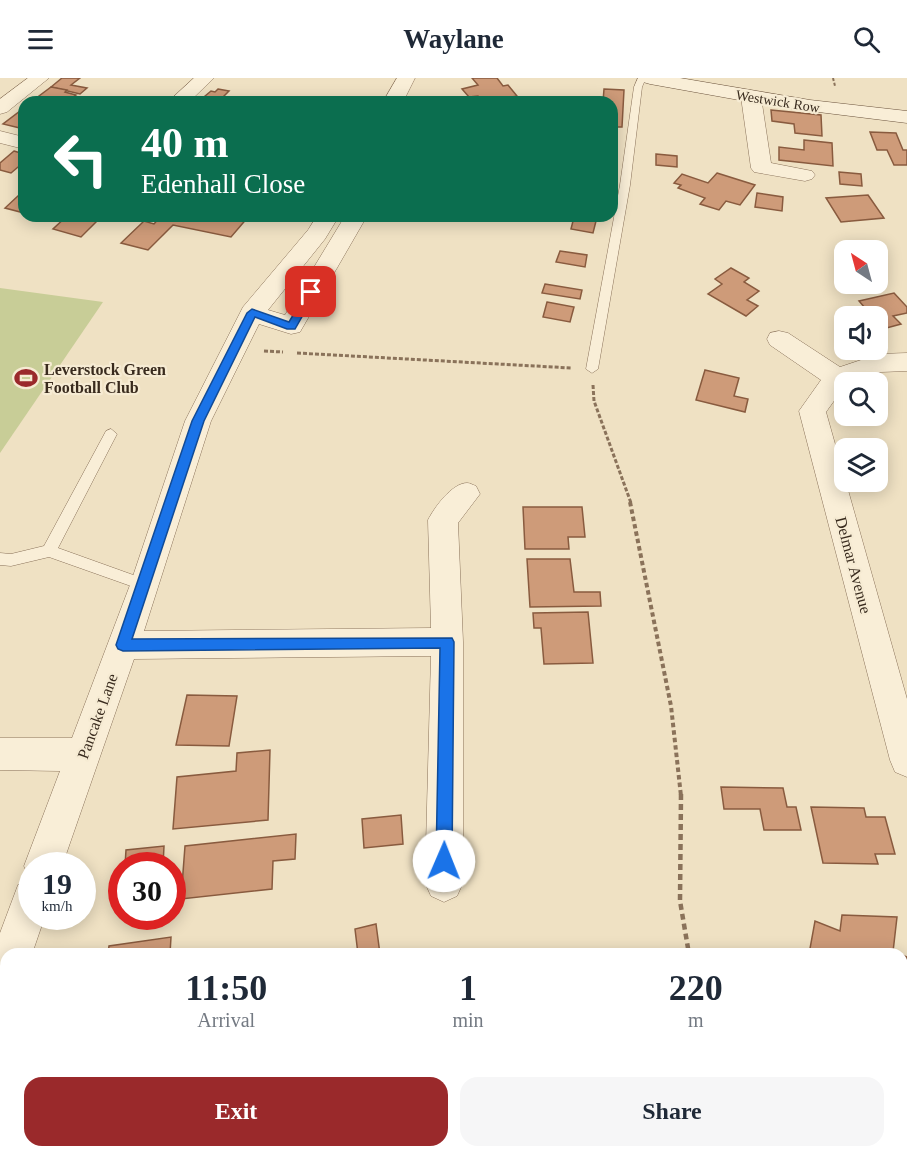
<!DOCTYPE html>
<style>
:root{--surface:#fff;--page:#f6f6f7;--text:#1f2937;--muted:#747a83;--accent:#9a292b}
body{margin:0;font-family:"Times New Roman",serif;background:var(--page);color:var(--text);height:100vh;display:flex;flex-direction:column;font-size:22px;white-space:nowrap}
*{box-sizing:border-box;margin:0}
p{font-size:20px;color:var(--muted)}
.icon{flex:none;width:33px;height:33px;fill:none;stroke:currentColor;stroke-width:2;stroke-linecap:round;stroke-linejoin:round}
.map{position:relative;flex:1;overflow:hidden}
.panel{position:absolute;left:0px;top:870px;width:908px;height:210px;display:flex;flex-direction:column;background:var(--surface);border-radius:18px 18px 0 0;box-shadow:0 3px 15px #0003}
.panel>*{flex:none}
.hud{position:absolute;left:18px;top:18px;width:600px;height:126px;border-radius:18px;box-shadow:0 3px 15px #0003;background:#0b6e4f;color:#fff;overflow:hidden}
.needle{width:39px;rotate:324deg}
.controls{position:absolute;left:834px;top:162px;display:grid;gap:12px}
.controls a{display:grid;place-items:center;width:54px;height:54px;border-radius:12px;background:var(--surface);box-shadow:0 3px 15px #0003;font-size:30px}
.speed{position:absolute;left:18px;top:774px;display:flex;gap:12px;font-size:30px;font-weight:700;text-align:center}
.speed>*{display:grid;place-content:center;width:78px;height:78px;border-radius:50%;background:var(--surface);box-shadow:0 3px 15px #0003;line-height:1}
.speed small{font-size:15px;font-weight:400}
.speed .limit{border:9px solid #d22;background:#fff;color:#111}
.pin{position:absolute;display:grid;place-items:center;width:51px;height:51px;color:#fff;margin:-26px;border-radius:12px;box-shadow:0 3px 9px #0006}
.me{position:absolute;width:66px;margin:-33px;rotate:1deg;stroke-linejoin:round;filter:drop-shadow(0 0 4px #0008)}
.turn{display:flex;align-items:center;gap:21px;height:126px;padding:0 24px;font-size:27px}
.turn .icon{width:78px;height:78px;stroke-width:2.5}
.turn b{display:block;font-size:42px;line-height:51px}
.eta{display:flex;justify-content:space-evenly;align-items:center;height:102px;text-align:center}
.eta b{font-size:36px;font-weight:600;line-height:42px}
.button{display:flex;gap:12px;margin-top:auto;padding:12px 24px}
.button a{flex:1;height:69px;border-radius:18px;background:var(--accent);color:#fff;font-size:24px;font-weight:600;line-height:69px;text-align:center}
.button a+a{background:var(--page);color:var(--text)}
header{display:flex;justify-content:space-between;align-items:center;height:78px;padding:0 24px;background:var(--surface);font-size:27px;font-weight:600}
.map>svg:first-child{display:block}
.green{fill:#c8cd97}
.building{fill:#ce9b79;stroke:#895b3f;stroke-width:1.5}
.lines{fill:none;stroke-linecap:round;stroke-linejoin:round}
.lane-casing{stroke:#8a725a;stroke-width:1}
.street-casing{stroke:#8a725a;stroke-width:1}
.secondary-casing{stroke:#6b533d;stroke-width:1}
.path-far3{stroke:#8a725a;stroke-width:2;stroke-dasharray:3 2;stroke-linecap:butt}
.path-far2{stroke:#8a725a;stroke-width:3;stroke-dasharray:4 2;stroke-linecap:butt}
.path-far1{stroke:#8a725a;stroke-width:4;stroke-dasharray:4.5 3;stroke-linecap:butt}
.path{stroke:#8a725a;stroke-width:4.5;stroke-dasharray:6 4;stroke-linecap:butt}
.lane{fill:#f9eed7;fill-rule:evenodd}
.street{fill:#f9eed7;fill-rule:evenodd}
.secondary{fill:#f9eed7;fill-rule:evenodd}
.route{fill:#1a73e8;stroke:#114b97;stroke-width:1.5}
.labels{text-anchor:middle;stroke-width:4.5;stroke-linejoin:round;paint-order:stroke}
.far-street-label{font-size:14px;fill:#392b1e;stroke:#f6ebd3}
.poi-label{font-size:16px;font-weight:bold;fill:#392b1e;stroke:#f6ebd3;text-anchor:start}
.street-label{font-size:16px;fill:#392b1e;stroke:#f6ebd3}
</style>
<header><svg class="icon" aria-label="menu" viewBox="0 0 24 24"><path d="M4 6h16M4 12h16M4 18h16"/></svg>Waylane<svg class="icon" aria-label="search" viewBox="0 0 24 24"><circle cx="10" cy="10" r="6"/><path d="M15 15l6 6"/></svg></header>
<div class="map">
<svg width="907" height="1080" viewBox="0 0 907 1080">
<rect width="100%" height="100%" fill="#efe1c3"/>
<polygon class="green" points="0,210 103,224 0,375"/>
<g class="building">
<polygon points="62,0 80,0 71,7 87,10 80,16 51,9"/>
<polygon points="472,0 497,0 503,8 508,7 517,18 487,24 483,24 478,18 469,19 462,11 478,7"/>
<polygon points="51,9 67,12 65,14 76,17 67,23 54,20 49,24 31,24"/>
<polygon points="218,11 229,13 218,24 198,24 211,13 215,14"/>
<polygon points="604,11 624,12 622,49 612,49 612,24 603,24"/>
<polygon points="24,30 24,51 3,46"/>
<polygon points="771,32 821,37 822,58 795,55 794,46 772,43"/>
<polygon points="870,54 896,55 903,72 907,72 907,87 894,87 887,72 877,72"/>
<polygon points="804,62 832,65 833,88 779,82 779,69 804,72"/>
<polygon points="14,73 24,76 24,84 11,95 0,92 0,85"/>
<polygon points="656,76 677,78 677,89 656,87"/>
<polygon points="839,94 861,96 862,108 840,106"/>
<polygon points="717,95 755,107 740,127 726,123 719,132 700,126 705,120 678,110 681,107 674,105 682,96 708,105"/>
<polygon points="757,115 783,119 782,133 755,129"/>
<polygon points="19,117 24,118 24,135 5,130"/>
<polygon points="868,117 884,140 841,144 826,120"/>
<polygon points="67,138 102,138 81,159 53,151"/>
<polygon points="161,138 249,138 231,159 173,147 148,172 121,165 144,143 154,146"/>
<polygon points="574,139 596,143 593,155 571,151"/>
<polygon points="560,173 587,177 585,189 556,184"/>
<polygon points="731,190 749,200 744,204 759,213 747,222 758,228 746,238 708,216 722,206 715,201"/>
<polygon points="545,206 582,212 580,221 542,215"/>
<polygon points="894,215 907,229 907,235 893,238 901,246 883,251 878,244 878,238 872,238 859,223"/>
<polygon points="547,224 574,229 570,244 543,239"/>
<polygon points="705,292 739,300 734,318 748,321 745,334 696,322"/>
<polygon points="523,429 582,429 585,459 568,459 569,471 525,471"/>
<polygon points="527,481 570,481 574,514 600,514 601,528 530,529"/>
<polygon points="588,534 593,585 544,586 541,550 534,550 533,535"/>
<polygon points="187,617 237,618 229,668 176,667"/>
<polygon points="270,672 268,742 173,751 177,699 236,693 237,675"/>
<polygon points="721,709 783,710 787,729 796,729 801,752 764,752 760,731 724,731"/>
<polygon points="811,729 864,730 866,739 885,739 895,776 875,776 878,786 823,785"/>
<polygon points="401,737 403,766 364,770 362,741"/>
<polygon points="296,756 295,781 273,783 272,811 181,821 185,768"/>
<polygon points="164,768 163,788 125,788 126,772"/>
<polygon points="842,837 897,839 893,874 898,876 809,876 815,843 840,853"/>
<polygon points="376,846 380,876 358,876 355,851"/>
<polygon points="171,859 170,876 108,876 109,868"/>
<polygon points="902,877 907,879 904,923 902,922"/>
<polygon points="902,940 906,940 907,946 907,1040 902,1039"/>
<polygon points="735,1074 792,1074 793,1080 736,1080"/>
</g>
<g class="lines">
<g class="lane-casing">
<g id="lane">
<polygon points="638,0 646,0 642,9 630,107 598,291 592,295 586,291 620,107 634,9"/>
<polygon points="111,351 117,356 58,470 150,503 152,507 150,511 145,513 49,479 11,488 0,487 0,475 11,476 44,468 106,353"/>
</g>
</g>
<g class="street-casing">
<g id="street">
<polygon points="28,0 49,0 7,34 0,36 0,21"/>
<polygon points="194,0 214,0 189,24 168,24"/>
<polygon points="397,0 415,0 403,24 383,24"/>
<polygon points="751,13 758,15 761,19 771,85 812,93 815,97 812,101 805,103 754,94 751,90 741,19 744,15"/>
<polygon points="0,53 24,59 24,71 0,65"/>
<path d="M317,138H339L325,161L268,232L285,237L345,138H367L300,254L291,256L259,246L211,343L144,553L431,550L428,442C434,430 452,405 467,405C470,405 473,407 476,408L480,416L458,445L463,564V805L457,818L444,824L431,818L425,805L431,578L134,581L62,788H32V802L30,801L24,788L60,693L0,692V660H72L130,507L185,343L243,229L308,152Z"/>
<polygon points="779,253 788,255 840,289 879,276 907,275 907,293 881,294 851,304 844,304 844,309 826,334 907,621 907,699 895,694 890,682 799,333 821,302 770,267 767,261 770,255"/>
<polygon points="32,802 32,838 45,838 32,876 6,876 6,950 0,952 0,855 18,807"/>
</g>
</g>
<g class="secondary-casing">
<polygon id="secondary" points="640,0 680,0 810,22 907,33 907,45 778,29 650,6 643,4"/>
</g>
<polyline class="path-far3" points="833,0 835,8"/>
<g class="path-far2">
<polyline points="264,273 283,274"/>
<polyline points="297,275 571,290"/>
<polyline points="593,307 594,323 631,425"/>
</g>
<polyline class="path-far1" points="630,424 671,628 681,718"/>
<g class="path">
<polyline points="681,716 680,823 689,876"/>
<polyline points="723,1074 724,1080"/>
</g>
<use href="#lane" class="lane"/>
<use href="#street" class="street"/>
<use href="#secondary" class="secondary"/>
</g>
<polygon class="route" points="311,211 316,214 295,251 287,251 255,239 204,343 132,561 452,560 454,564 452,783 450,789 444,791 438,789 436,783 440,570 123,573 118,571 116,567 192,343 247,235 252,231 289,244 308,212"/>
<defs>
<g id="stadium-bare" transform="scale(1.8)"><path d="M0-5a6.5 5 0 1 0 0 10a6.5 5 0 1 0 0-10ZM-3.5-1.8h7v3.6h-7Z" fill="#9a292b" stroke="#f6ebd3" stroke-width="2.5" paint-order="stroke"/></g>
</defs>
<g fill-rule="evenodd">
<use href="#stadium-bare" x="26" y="300"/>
</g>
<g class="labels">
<g class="far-street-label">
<text transform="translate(778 23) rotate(9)" y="5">Westwick Row</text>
</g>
<g class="poi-label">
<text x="44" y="297">Leverstock Green<tspan x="44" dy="18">Football Club</tspan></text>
</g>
<g class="street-label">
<text transform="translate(854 487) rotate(75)" y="6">Delmar Avenue</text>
<text transform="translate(97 638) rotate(-70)" y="6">Pancake Lane</text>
</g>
</g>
</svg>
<div class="controls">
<a><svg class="needle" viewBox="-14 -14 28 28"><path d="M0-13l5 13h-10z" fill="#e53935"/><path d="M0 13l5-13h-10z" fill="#747a83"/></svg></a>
<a><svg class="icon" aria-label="sound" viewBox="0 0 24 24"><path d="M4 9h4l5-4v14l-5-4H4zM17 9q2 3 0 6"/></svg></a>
<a><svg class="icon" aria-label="search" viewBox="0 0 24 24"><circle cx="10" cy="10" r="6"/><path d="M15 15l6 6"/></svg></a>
<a><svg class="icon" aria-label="layers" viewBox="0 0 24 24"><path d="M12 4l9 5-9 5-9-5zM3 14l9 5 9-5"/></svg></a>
</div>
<div class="speed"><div>19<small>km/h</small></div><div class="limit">30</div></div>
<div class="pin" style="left:311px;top:214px;background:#d93025"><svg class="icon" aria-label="arrive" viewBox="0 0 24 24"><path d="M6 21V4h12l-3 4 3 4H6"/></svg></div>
<svg class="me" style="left:444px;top:783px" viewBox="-20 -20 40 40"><circle r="19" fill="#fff"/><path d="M0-13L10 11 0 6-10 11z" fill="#1a73e8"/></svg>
<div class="hud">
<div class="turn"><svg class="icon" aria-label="left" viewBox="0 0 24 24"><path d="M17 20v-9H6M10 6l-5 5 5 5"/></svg><div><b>40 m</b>Edenhall Close</div></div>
</div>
<section class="panel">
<div class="eta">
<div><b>11:50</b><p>Arrival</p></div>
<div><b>1</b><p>min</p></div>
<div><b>220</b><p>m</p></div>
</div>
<div class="button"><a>Exit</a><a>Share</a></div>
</section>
</div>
